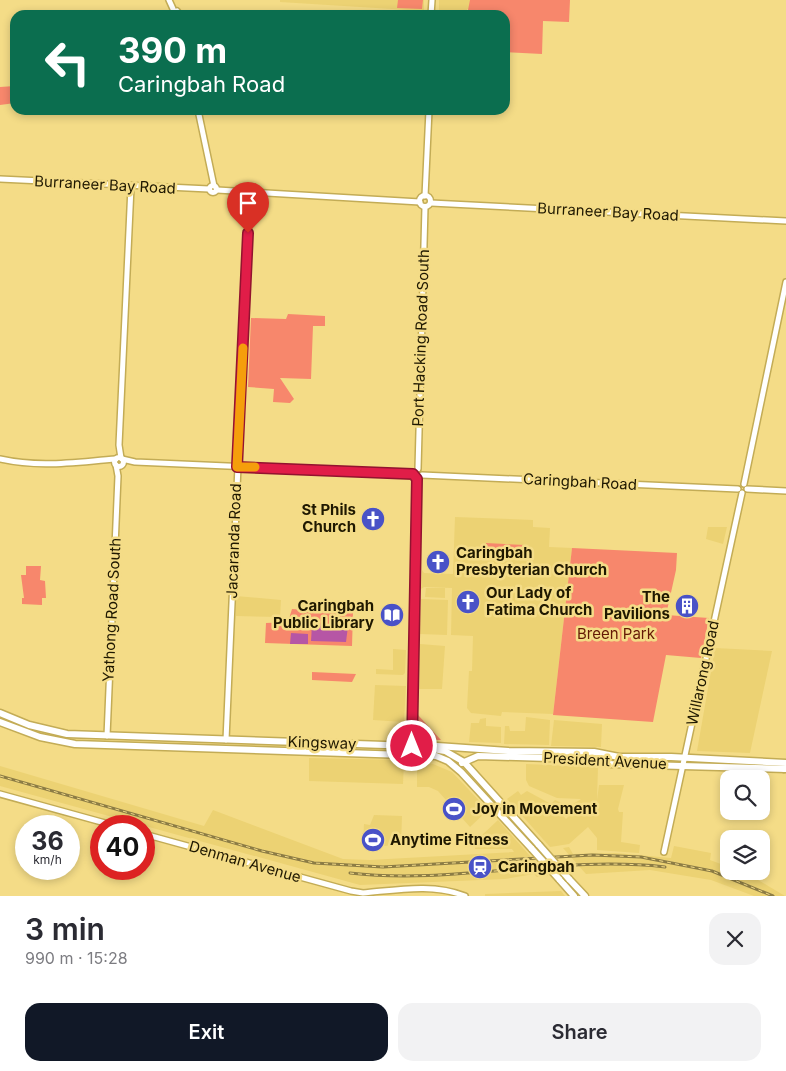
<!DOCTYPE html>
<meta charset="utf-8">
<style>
:root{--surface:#fff;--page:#f2f2f3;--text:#2b2b33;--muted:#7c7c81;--accent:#111827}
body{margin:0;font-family:Inter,sans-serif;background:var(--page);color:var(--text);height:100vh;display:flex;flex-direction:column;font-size:19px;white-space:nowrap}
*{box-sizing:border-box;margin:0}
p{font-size:16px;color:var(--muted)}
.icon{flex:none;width:28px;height:28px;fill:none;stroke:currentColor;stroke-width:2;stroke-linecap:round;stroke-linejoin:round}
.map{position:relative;height:896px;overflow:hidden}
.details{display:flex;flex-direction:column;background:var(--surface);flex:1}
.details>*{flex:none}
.top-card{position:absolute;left:10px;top:10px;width:500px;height:105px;border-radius:15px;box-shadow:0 2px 8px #0003;background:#0b6e4f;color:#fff;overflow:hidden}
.fabs{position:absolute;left:720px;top:770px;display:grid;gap:10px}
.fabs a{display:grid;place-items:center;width:50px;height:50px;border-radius:10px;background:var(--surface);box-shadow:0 2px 8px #0003;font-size:25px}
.speed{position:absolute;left:15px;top:815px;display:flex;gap:10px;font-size:25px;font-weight:700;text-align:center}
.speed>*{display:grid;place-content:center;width:65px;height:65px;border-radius:50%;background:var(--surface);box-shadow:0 2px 8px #0003;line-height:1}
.speed small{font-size:12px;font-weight:400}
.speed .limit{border:8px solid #d22;background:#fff;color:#111}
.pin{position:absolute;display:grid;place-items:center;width:42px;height:42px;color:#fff;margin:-51px -21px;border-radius:50% 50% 50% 0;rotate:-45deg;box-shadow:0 0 5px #0007}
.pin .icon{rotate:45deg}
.me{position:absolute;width:55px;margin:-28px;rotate:0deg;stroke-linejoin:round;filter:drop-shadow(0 0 4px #0008)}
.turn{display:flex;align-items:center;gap:18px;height:105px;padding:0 25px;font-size:22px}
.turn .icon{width:65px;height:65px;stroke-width:2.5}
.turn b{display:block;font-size:35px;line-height:42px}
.round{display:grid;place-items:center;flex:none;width:52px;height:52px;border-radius:15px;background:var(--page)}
.headline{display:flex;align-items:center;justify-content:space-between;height:85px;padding:0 25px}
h1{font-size:30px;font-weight:600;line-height:38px}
.primary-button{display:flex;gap:10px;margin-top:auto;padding:10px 25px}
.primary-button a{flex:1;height:58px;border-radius:15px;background:var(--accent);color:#fff;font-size:20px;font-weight:600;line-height:58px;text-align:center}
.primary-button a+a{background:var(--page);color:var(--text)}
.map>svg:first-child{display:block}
.built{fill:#ecd273}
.green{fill:#f7876c}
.water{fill:#b656a5}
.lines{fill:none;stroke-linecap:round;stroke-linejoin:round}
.minor-casing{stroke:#c3ac56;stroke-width:8}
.major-casing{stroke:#c3ac56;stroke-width:9}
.minor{stroke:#fff;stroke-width:5}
.major{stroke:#fff;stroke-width:6}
.rail-casing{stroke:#8c7c45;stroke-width:3}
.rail{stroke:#f4dc87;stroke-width:1;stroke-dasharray:4;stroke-linecap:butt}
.major-bridge-casing{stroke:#c3ac56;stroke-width:9;stroke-linecap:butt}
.major-bridge{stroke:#fff;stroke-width:6}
.route-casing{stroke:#92132f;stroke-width:12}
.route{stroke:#e11d48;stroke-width:9}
.slow{stroke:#f59e0b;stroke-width:9}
.labels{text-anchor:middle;stroke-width:5;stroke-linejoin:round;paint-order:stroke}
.street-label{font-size:15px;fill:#1f1800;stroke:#f4dc87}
.poi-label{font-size:15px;font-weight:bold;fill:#1f1800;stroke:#f4dc87;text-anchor:start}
.park-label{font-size:15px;fill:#641805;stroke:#f4dc87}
</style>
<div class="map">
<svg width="786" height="896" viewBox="0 0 786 896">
<rect width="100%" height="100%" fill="#f4dc87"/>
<g class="built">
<polygon points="280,0 424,0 424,11 280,2"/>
<polygon points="439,0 470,0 470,9 467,9 467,15 439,15"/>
<polygon points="455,517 533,520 533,527 550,528 549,547 572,548 553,714 502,712 501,716 471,713 467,708 469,671 472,671 473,636 451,635 452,588 424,587 421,589 422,570 424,573 453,574"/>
<polygon points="708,527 727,527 723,544 706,539"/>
<polygon points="426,588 445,588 445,598 425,597"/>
<polygon points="236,596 281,600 280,617 236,616"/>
<polygon points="421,599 448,600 447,635 420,634"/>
<polygon points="420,644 445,646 442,689 417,689"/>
<polygon points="715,648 772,651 750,753 697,751"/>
<polygon points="393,649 406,650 405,673 403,675 376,674 376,669 393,670"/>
<polygon points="375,685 406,686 404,722 373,720"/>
<polygon points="526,717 550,720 549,745 504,744 505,726 509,726 510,731 525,731"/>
<polygon points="486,718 486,726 501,727 501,743 469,742 471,723 479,723 480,719"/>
<polygon points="554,720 602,724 601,747 551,746"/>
<polygon points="309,758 404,760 403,784 309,781"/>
<polygon points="417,762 433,764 452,772 488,810 470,827 438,791 429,787 417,787"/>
<polygon points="526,764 598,767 597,800 599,785 624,785 618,809 619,812 623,812 621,842 640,845 639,853 597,850 597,838 588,827 569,844 550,847 507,799 518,791 521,795 527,791 551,804 555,800 566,805 559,811 566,819 574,811 570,806 581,799 557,798 529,786 526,780"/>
<polygon points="0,766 204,826 213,810 343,859 370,860 514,852 512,849 475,849 476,836 481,836 498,820 548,876 537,877 534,874 505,879 360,885 0,786"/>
<polygon points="374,815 402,816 401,845 363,847 364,824 370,825"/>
<polygon points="674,846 711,853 710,860 729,867 729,871 748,874 785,896 754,896 711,880 650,870 586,874 563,848 569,847 573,854 616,853 671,858"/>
<polygon points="561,891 565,896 485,896 485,894"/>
</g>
<g class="green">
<polygon points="398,0 423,0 422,9 397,8"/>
<polygon points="470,0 570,0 569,22 543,21 542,54 505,52 505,15 467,15"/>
<polygon points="15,86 15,103 0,105 0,87"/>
<polygon points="288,314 325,316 325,326 313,326 311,379 280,378 294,399 290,403 273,402 274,389 248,387 251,318 286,319"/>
<polygon points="486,543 525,545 524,555 505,555 505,548 504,554 486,554"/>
<polygon points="572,548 677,553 676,570 666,615 709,618 701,658 666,655 653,722 553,715"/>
<polygon points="26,566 41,566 40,580 45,581 46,598 42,598 42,605 22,604 22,598 24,598 21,575 26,575"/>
<polygon points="292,609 353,613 352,646 265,643 266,623 288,622"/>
<polygon points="312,672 356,674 352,682 312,680"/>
<polygon points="418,715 441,740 420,740"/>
</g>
<g class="water">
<polygon points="312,624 348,626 346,642 311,641"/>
<polygon points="291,633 308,634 308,644 290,644"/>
</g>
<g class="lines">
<g class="minor-casing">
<g id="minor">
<polyline points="169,0 174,11"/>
<polyline points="172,15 177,11 180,15"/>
<polyline points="431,15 432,0"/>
<polyline points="198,110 214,186"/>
<polyline points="0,179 209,189"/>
<circle cx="213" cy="189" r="3.5"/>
<polyline points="217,190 420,202"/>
<circle cx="425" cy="201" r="5.5"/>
<polyline points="425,196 429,110"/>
<polyline points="431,203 786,221"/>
<circle cx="119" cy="462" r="4.5"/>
<polyline points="121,458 119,445 131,187"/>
<path d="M0,459C41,468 75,462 116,459"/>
<polyline points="122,459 135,462 413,474"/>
<polyline points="418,469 425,207"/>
<polyline points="422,475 738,489"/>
<polyline points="744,484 786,282"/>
<polyline points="747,489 786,491"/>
<polyline points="107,736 118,476 116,465"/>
<polyline points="226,740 250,192"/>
<polyline points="412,746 417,479"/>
<polyline points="0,794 116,826"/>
<path d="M144,834L351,891L363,893C397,890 433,883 465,896"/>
<polyline points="664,852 742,493"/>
</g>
</g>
<g class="major-casing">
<g id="major">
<polyline points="0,713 29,725 67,734 414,746 445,751 464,762 539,845"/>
<polyline points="0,722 40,737 75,744 436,756 448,761 461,772 532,849"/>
<polyline points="437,746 508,751 594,752 619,757 671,757 786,763 784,769"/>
<polyline points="462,763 478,756 584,759 611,764 786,769"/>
<polyline points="559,879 574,896"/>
<polyline points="569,879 585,896"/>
</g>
</g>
<use href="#minor" class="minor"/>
<use href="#major" class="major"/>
<g class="rail-casing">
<g id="rail">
<polyline points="0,776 262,851 314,863 383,867 592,855 641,857 712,871 773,896"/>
<path d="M350,873C454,885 560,855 665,867"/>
</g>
</g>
<use href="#rail" class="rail"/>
<g class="major-bridge-casing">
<g id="major-bridge">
<polyline points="539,845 569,879"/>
<polyline points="532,849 559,879"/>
</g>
</g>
<use href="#major-bridge" class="major-bridge"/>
</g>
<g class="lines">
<g class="route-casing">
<polyline id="route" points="248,233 237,467 413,474 417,479 412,746"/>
</g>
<use href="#route" class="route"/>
<polyline class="slow" points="243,348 237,467 255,467"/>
</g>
<defs>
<g id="church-disc" transform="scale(1.25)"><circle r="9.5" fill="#4952c7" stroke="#f4dc87"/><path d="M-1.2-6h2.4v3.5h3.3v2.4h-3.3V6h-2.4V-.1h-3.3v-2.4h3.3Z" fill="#fff"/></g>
<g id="building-disc" transform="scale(1.25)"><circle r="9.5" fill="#4952c7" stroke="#f4dc87"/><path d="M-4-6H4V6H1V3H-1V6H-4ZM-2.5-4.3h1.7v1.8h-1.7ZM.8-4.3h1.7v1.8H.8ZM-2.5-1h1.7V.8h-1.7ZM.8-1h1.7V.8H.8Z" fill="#fff"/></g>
<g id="library-disc" transform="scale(1.25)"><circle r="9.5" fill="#4952c7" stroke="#f4dc87"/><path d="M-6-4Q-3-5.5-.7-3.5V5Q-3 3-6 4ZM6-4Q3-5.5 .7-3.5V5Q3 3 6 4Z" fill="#fff"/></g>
<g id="stadium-disc" transform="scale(1.25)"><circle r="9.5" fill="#4952c7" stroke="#f4dc87"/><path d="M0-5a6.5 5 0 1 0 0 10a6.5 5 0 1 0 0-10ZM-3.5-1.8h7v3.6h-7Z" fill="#fff"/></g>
<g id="station-disc" transform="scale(1.25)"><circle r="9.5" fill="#4952c7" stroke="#f4dc87"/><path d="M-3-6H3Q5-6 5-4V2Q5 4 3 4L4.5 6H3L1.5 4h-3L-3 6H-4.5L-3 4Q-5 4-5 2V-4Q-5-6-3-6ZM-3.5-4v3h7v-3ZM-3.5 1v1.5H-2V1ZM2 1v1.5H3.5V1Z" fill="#fff"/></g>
</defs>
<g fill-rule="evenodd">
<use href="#church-disc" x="373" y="519"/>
<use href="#church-disc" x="438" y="562"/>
<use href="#church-disc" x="468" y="602"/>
<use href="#building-disc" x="687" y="606"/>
<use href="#library-disc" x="392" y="615"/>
<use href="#stadium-disc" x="454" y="809"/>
<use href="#stadium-disc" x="373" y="840"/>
<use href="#station-disc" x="480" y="867"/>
</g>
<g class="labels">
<g class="street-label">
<text transform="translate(105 185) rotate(3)" y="5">Burraneer Bay Road</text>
<text transform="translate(608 212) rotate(3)" y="5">Burraneer Bay Road</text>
<text transform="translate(421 338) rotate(-88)" y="5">Port Hacking Road South</text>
<text transform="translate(580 482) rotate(3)" y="5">Caringbah Road</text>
<text transform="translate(234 541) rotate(-88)" y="5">Jacaranda Road</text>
<text transform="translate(112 610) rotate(-87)" y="5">Yathong Road South</text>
<text transform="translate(703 673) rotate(-78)" y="5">Willarong Road</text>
<text transform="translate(322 743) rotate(2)" y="5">Kingsway</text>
<text transform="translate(605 761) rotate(3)" y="5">President Avenue</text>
<text transform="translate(245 862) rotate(16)" y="5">Denman Avenue</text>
</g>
<g class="poi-label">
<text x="356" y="515" text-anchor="end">St Phils<tspan x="356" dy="17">Church</tspan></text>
<text x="456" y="558">Caringbah<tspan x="456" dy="17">Presbyterian Church</tspan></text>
<text x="486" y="598">Our Lady of<tspan x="486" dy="17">Fatima Church</tspan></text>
<text x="670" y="602" text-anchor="end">The<tspan x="670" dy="17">Pavilions</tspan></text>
<text x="374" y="611" text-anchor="end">Caringbah<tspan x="374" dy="17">Public Library</tspan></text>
<text x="472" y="814">Joy in Movement</text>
<text x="390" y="845">Anytime Fitness</text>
<text x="498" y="872">Caringbah</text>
</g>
<g class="park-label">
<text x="616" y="639">Breen Park</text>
</g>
</g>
</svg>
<div class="fabs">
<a><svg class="icon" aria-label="search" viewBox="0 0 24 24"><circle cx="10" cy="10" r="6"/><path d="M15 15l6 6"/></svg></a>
<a><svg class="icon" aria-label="layers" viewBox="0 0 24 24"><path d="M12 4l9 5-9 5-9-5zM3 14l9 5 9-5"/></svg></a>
</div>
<div class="speed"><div>36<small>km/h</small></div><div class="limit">40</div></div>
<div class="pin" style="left:248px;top:233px;background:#d93025"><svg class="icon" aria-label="arrive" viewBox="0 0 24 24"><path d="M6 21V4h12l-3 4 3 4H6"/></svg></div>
<svg class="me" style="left:412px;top:746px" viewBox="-20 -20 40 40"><circle r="17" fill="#e11d48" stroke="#fff" stroke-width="3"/><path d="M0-11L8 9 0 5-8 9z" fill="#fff"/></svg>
<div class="top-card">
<div class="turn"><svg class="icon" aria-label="left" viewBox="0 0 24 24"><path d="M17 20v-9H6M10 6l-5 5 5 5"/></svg><div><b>390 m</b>Caringbah Road</div></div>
</div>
</div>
<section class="details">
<div class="headline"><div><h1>3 min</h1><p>990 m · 15:28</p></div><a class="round"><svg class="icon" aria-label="close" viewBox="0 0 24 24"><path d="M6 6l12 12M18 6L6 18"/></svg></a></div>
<div class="primary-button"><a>Exit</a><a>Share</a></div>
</section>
